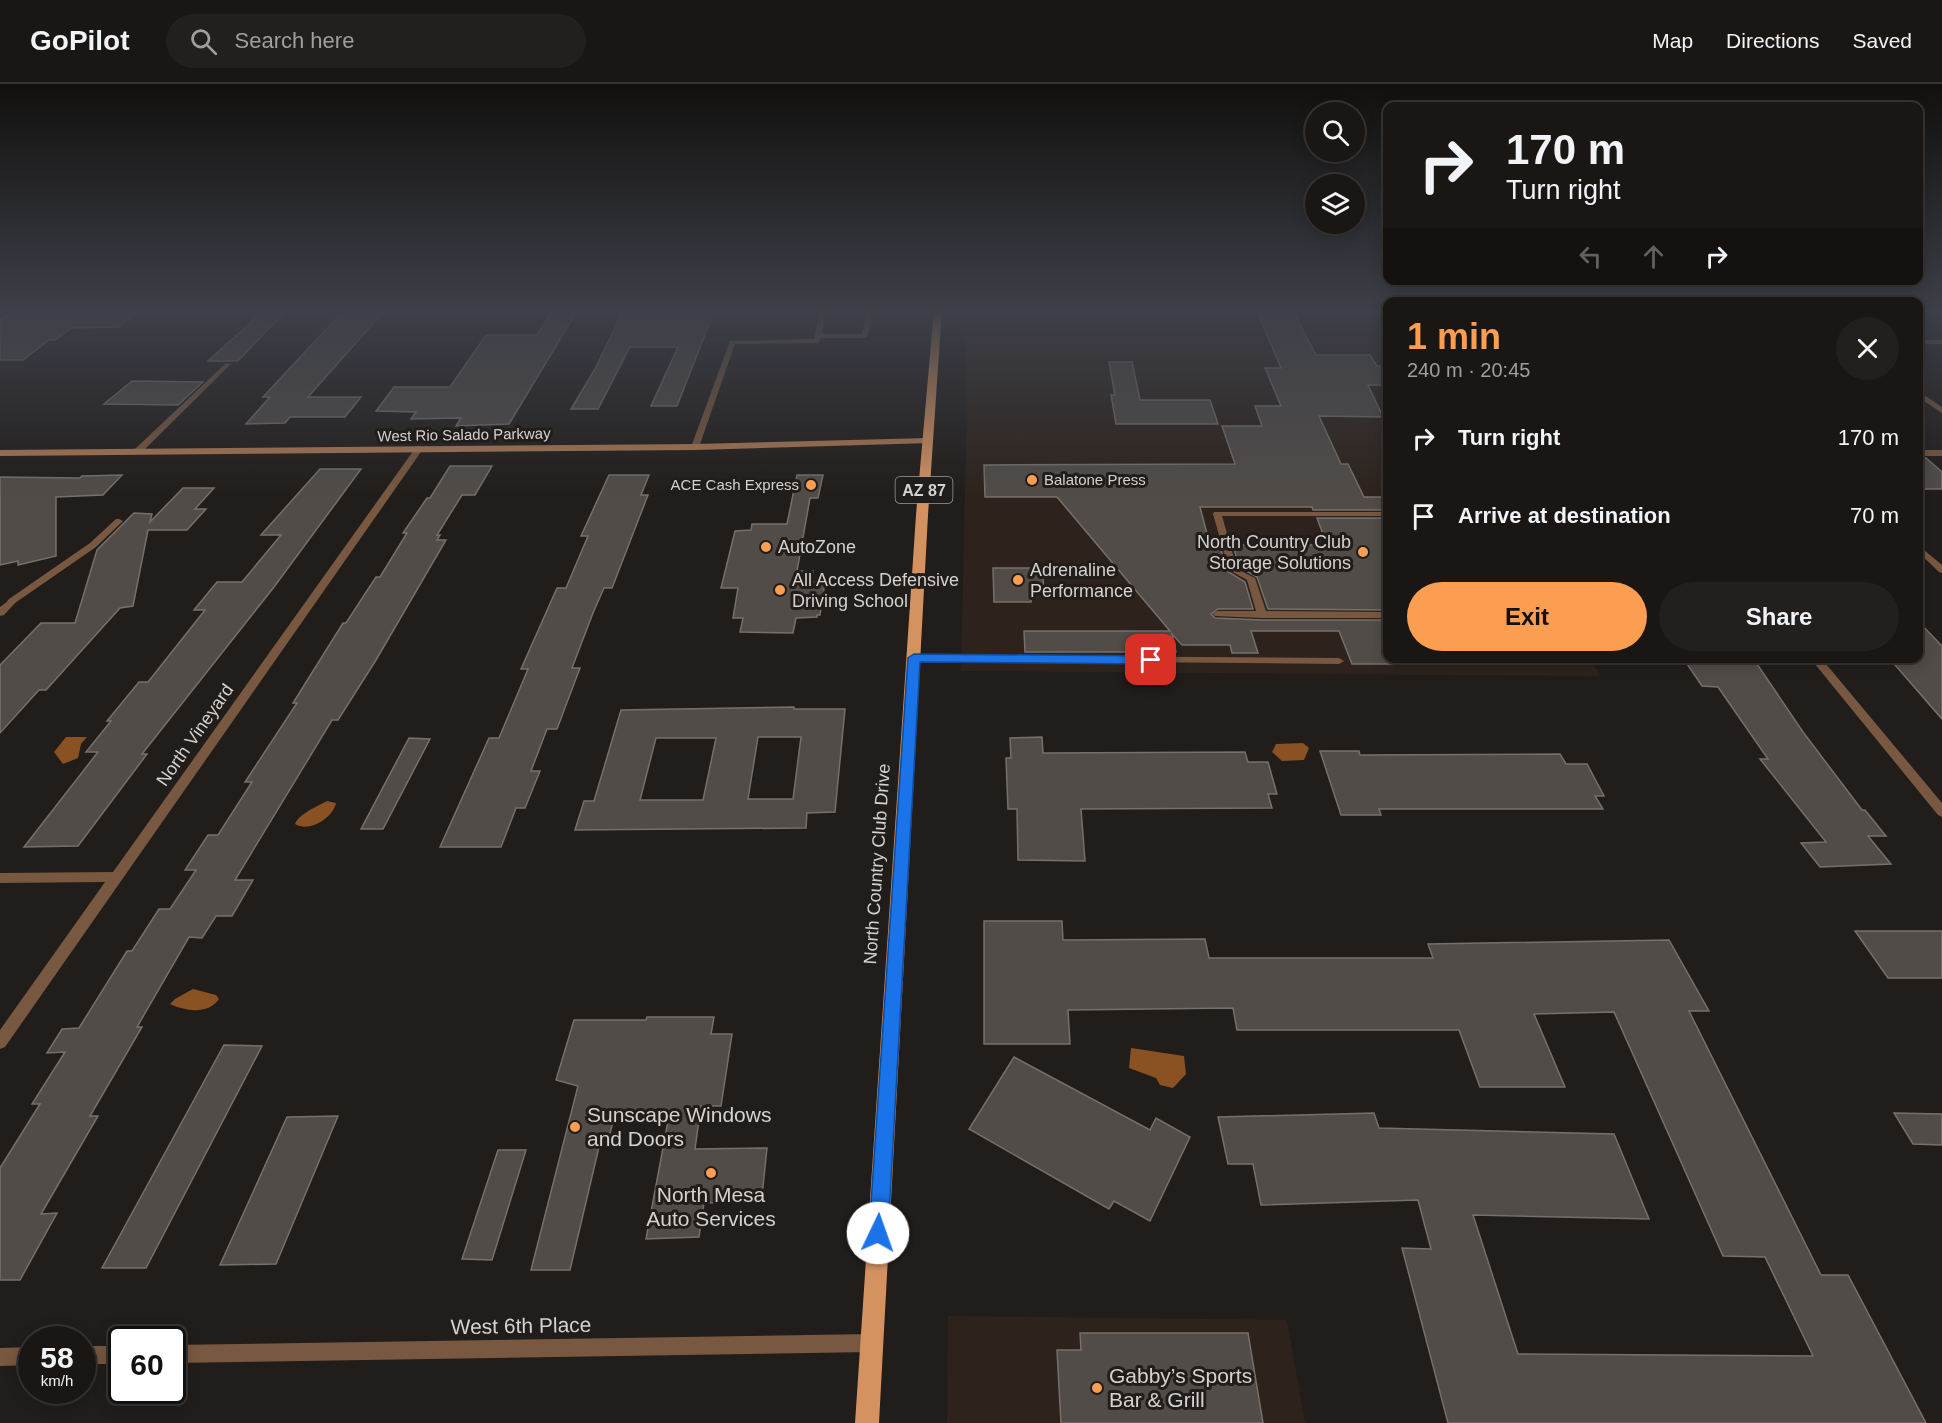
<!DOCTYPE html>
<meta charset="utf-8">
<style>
:root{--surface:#191614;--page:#221f1d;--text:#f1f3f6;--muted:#9f9fa0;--line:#373534;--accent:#fc9e52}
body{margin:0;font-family:Helvetica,sans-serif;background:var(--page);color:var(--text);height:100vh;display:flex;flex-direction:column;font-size:22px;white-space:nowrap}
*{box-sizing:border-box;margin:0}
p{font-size:20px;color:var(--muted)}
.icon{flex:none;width:33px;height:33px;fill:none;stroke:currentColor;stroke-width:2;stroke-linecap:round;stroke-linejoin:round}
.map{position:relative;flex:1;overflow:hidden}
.sheet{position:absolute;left:1383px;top:213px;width:540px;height:366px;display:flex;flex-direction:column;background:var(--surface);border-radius:12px;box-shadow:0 3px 15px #0003,0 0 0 2px var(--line)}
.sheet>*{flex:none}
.hud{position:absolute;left:1383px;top:18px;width:540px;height:183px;border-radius:12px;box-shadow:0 3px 15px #0003,0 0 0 2px var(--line);background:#191614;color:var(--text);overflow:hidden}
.fabs{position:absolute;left:1305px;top:18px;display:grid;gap:12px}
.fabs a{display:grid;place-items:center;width:60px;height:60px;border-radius:50%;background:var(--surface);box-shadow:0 3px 15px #0003,0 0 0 2px var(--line);font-size:30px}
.speed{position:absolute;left:18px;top:1242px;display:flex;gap:12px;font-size:30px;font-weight:700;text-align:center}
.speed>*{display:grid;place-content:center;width:78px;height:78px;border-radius:50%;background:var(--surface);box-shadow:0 3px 15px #0003,0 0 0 2px var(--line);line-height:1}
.speed small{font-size:15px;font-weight:400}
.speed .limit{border:3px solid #111;border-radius:9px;background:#fff;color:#111}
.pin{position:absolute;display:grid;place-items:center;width:51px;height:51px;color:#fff;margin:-26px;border-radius:12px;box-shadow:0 3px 9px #0006}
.me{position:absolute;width:66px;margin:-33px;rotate:3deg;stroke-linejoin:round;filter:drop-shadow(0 0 4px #0008)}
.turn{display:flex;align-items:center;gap:21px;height:126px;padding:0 24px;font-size:27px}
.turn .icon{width:78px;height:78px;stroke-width:2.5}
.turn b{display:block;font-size:42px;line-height:51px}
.lanes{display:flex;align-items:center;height:57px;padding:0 24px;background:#0003;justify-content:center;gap:30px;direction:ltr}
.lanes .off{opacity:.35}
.round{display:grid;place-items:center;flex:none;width:63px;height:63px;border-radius:32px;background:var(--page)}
.summary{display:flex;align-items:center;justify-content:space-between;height:102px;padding:0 24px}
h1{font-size:36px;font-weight:800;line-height:45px;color:var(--accent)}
.action{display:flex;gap:12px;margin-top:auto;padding:12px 24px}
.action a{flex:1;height:69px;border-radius:36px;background:var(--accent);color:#111;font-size:24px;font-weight:800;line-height:69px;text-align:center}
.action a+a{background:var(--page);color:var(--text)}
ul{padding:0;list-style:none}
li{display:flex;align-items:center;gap:18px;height:78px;padding:0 24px}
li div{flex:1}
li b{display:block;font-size:22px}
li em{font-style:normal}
header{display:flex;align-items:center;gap:36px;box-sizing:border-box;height:84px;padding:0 30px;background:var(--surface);border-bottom:2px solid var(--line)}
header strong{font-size:28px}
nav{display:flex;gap:33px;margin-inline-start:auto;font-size:21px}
.search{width:420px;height:54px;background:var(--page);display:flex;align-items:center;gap:15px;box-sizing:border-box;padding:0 21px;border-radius:33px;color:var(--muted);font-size:22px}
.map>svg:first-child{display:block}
.built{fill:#2d231c}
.water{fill:#8a5122}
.building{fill:#514c48;stroke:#75706c;stroke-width:1.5;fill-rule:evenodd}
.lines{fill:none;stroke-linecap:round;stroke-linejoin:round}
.service{fill:#785841;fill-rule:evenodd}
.minor{fill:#785841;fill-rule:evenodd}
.secondary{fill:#ac7953;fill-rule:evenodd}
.primary{fill:#d49261;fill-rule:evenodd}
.route{fill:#1a73e8;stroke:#114b97;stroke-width:1.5}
.poi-dot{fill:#fc9e52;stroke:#211d1a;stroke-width:2}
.labels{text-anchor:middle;stroke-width:6;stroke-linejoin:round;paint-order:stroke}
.far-street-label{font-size:15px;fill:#d5d1cf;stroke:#211d1a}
.far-poi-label{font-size:15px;fill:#d5d1cf;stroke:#211d1a;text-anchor:start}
.shield{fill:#211d1a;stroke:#9f9b99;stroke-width:1.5}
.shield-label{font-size:16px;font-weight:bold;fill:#d5d1cf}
.poi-label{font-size:18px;fill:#d5d1cf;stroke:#211d1a;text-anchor:start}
.street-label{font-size:18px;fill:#d5d1cf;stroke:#211d1a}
.near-poi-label{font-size:21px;fill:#d5d1cf;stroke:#211d1a;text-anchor:start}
.near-street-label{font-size:21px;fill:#d5d1cf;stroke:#211d1a}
</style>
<header>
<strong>GoPilot</strong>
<div class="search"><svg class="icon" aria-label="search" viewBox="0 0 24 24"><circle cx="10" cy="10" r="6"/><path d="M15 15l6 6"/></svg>Search here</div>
<nav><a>Map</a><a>Directions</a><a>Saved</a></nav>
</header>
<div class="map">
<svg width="1942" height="1339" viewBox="0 0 1942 1339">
<rect width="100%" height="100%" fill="#211d1a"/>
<g class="built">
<polygon points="966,243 1387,243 1388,574 1590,575 1601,592 961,587 966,360"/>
<polygon points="948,1232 1287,1236 1305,1339 947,1339"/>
</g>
<g class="water">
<polygon points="66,653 87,653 81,660 78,674 63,680 54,668"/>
<polygon points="1303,659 1309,664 1304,676 1282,677 1272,668 1276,660"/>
<path d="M327,717L336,719C333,734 309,749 295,740C299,730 316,723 327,717Z"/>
<path d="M193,905L216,911L219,915C208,931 185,927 170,920L175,915Z"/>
<polygon points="1131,964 1184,972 1186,990 1173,1004 1160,1001 1156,994 1129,984"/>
</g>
<g class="building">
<polygon points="16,225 141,225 118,243 71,244 55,256 49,256 23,276 0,276 0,236"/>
<polygon points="266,225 278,225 283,230 238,277 208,277"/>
<polygon points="345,225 386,225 308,313 361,313 345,333 290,333 285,339 246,340 270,313 263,313"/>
<polygon points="624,225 715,225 677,322 651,322 678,263 630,263 598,325 571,325 595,285"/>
<polygon points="1256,225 1292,225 1316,271 1370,271 1377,282 1388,282 1388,301 1368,301 1383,333 1319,332 1341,380 1348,380 1364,413 1388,413 1388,426 1313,426 1312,423 1200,423 1210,461 1220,461 1227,487 1245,498 1253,525 1218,525 1211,530 1215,534 1262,536 1388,536 1388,574 1391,574 1393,580 1352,580 1339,547 1251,547 1258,569 1232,569 1230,561 1182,561 1172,550 1176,568 1025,568 1024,547 1170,547 1057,413 985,413 984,381 1235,380 1222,342 1262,342 1255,322 1281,322 1265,284 1281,284"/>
<polygon points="551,229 576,229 509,340 456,342 461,334 411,335 416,328 376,327 394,303 450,303 486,251 537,251"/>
<polygon points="1109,278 1132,278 1140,316 1210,316 1218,340 1116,340 1111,311 1115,311"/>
<polygon points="132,297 203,298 178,321 104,320"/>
<polygon points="1918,374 1926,374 1942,388 1942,405 1925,405 1918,399"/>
<polygon points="450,382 492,382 475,411 462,411 437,451 440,451 437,456 446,456 376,576 338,636 332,636 235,796 253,796 232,832 216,832 202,854 189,853 137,943 142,943 90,1032 98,1032 41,1130 57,1129 20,1196 0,1196 0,1084 40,1020 32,1020 65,968 47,969 62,945 79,944 127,867 132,867 159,825 170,825 196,786 185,786 208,751 218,751 252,698 245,698 297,619 293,619 343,539 346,539 376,493 380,493 407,449 403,449 427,414 430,414"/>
<polygon points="320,385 361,385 274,503 142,670 147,670 78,762 24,763 98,668 86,668 111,637 107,637 139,598 148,598 205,526 194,526 217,498 242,498 281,451 261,451"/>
<polygon points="122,391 103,411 56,413 56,472 18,481 18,477 0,481 0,393 80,394 82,392"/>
<polygon points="609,391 649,391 641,411 648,411 612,504 604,504 593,529 572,584 580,584 557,645 547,645 531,687 540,687 525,724 516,724 501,763 440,763 489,654 499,654 528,585 521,585 557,504 566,504 588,452 581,452"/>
<polygon points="797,391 823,391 818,414 810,414 797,487 813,487 811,498 825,498 820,531 817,531 817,533 796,534 793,549 740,548 743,534 733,534 738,504 721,504 735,447 751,446 752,440 787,440"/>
<polygon points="183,404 214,404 195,425 206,425 187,446 148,446 133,522 120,524 46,606 39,606 0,649 0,581 41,539 75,539 97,466 134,429 152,430 150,438"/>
<polygon points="1317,434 1388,434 1388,526 1268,525 1257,493 1239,483 1233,461 1327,461"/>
<polygon points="993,484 1042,484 1044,507 1031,507 1031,518 994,518"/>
<polygon points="1918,537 1942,562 1942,635 1889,574 1918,574"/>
<polygon points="1683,574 1753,574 1803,648 1862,726 1865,726 1886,752 1868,752 1891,780 1820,783 1801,759 1826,758 1760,675 1768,675 1718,603 1702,602"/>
<path d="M794,623V625H845L835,728L807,729L806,744L575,746L584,717H594L621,626ZM758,653H801L793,715H748ZM656,654H716L703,716H640Z"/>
<polygon points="1042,653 1043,669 1245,668 1248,678 1268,678 1277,710 1268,710 1272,724 1081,725 1085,777 1018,776 1017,725 1008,725 1006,674 1011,674 1010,654"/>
<polygon points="409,654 430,655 383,745 361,745"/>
<polygon points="1320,667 1359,667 1360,671 1560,670 1566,680 1587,680 1604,712 1595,712 1603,725 1379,725 1381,731 1341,731"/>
<polygon points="984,837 1062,837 1063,856 1205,855 1209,874 1433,874 1428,860 1669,856 1709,927 1689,927 1821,1191 1848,1191 1926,1339 1448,1339 1402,1164 1431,1165 1418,1116 1261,1121 1253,1080 1228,1080 1218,1033 1374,1029 1379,1044 1614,1050 1649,1135 1473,1131 1518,1270 1813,1272 1765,1173 1723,1172 1614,928 1534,930 1565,1003 1480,1003 1459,946 1237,946 1233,924 1068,926 1070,960 984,960"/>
<polygon points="1855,847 1942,847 1942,894 1888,894"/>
<polygon points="647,933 714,933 711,950 732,950 721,1022 701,1022 695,1065 767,1064 762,1112 757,1112 756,1118 704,1119 699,1153 646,1155 668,1037 613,1037 607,1063 599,1063 570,1186 531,1186 578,1002 556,996 574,936 646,936"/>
<polygon points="224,961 262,962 146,1184 102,1184"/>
<polygon points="1014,973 1150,1046 1156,1034 1190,1053 1150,1137 1114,1117 1109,1125 969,1045"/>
<polygon points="1894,1029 1942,1030 1942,1061 1913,1060"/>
<polygon points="338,1032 276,1180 220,1181 287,1033"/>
<polygon points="498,1066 526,1066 492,1176 462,1175"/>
<polygon points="1080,1249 1248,1249 1263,1339 1061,1339 1057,1266 1081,1266"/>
</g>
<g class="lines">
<g class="service">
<polygon points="820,225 826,225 822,250 862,250 867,225 873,225 868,252 865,254 821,254 819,258 817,259 735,260 699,363 692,365 691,363 730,257 814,255"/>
<polygon points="226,279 231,280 141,369 135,369 135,365"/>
<polygon points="1214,428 1388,428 1388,432 1222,432 1237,485 1255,494 1266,527 1388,528 1388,534 1262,534 1215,532 1213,530 1215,528 1218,527 1256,527 1247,496 1229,486 1213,430"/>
<polygon points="116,435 119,435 123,437 96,463 15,519 9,519 7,517 9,515 90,459"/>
<polygon points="1918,461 1942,481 1942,489 1939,488 1918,468"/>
<polygon points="914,571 1339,574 1344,577 1339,580 911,576 909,574 911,572"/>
</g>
<g class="minor">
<rect x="1918" y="256" width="24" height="4"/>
<polygon points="1918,307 1942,323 1942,329 1918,313"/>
<polygon points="419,362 423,365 5,963 0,965 0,946 105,798 0,799 0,789 113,788 416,363"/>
<rect x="1918" y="366" width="24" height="6"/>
<polygon points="12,514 17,517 4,531 0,532 0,523"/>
<polygon points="1810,574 1821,574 1942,719 1942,733 1938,731"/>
<polygon points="871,1250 878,1252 880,1259 878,1266 871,1268 172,1279 172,1261"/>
<rect x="82" y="1262" width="40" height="18"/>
<polygon points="32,1263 32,1281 0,1282 0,1264"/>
</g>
<polygon class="secondary" points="928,354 932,357 931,359 695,366 0,372 0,366 695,360"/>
<polygon class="primary" points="934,225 942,225 928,431 879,1339 855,1339 916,431"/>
</g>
<linearGradient id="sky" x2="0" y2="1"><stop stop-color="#12100e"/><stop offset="0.55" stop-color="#3d4049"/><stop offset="1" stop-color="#3d4049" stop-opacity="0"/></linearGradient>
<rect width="1942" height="412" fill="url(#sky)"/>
<polygon class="route" points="914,570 1151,572 1158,576 1151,580 920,578 888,1149 885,1156 878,1159 871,1156 869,1149 908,574"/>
<g class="poi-dot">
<circle cx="1032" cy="396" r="6"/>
<circle cx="811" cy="401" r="6"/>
<circle cx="766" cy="463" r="6"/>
<circle cx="1363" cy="468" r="6"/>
<circle cx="1018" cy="496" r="6"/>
<circle cx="780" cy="506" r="6"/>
<circle cx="575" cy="1043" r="6"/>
<circle cx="711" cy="1089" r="6"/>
<circle cx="1097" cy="1304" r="6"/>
</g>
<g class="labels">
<g class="far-street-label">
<text transform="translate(464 351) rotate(-1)" y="5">West Rio Salado Parkway</text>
</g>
<g class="far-poi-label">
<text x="1044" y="401">Balatone Press</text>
<text x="799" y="406" text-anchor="end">ACE Cash Express</text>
</g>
<rect class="shield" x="895.5" y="393" width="57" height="26" rx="4.5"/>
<g class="shield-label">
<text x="924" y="412">AZ 87</text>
</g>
<g class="poi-label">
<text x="1351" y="464" text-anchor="end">North Country Club<tspan x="1351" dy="21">Storage Solutions</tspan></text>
<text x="778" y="469">AutoZone</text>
<text x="1030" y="492">Adrenaline<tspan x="1030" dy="21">Performance</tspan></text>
<text x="792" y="502">All Access Defensive<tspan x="792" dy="21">Driving School</tspan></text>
</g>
<g class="street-label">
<text transform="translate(195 651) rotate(-55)" y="6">North Vineyard</text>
<text transform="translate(877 780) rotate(-86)" y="6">North Country Club Drive</text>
</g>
<g class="near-poi-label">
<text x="587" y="1038">Sunscape Windows<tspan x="587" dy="24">and Doors</tspan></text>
<text x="711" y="1118" text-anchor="middle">North Mesa<tspan x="711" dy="24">Auto Services</tspan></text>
<text x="1109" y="1299">Gabby’s Sports<tspan x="1109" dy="24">Bar &amp; Grill</tspan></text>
</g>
<g class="near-street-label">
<text transform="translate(521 1242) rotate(-1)" y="7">West 6th Place</text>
</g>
</g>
</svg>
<div class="fabs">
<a><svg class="icon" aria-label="search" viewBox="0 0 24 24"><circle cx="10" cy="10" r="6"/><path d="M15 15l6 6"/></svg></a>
<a><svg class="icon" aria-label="layers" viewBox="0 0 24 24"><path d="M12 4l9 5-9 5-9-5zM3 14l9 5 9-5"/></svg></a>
</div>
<div class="speed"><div>58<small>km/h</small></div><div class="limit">60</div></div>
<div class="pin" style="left:1151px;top:576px;background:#d93025"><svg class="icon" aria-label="arrive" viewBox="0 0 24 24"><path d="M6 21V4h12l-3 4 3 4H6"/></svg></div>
<svg class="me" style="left:878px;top:1149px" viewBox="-20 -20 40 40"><circle r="19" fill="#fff"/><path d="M0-13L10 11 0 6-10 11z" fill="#1a73e8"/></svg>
<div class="hud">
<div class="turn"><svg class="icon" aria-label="right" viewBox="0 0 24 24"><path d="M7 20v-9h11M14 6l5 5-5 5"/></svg><div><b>170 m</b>Turn right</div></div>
<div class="lanes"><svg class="icon off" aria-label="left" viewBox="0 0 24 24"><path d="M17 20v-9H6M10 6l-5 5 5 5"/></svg><svg class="icon off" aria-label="ahead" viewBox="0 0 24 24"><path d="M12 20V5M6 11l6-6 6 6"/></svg><svg class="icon" aria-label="right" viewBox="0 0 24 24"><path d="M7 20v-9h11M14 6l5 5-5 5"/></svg></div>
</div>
<section class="sheet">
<div class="summary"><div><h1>1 min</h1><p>240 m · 20:45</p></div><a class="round"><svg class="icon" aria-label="close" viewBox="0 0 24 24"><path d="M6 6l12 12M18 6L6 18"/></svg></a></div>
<ul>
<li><svg class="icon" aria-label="right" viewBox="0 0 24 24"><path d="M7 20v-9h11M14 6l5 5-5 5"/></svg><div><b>Turn right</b></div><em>170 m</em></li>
<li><svg class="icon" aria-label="arrive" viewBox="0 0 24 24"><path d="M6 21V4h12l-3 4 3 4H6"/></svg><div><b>Arrive at destination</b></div><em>70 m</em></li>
</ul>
<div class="action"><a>Exit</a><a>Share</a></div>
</section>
</div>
